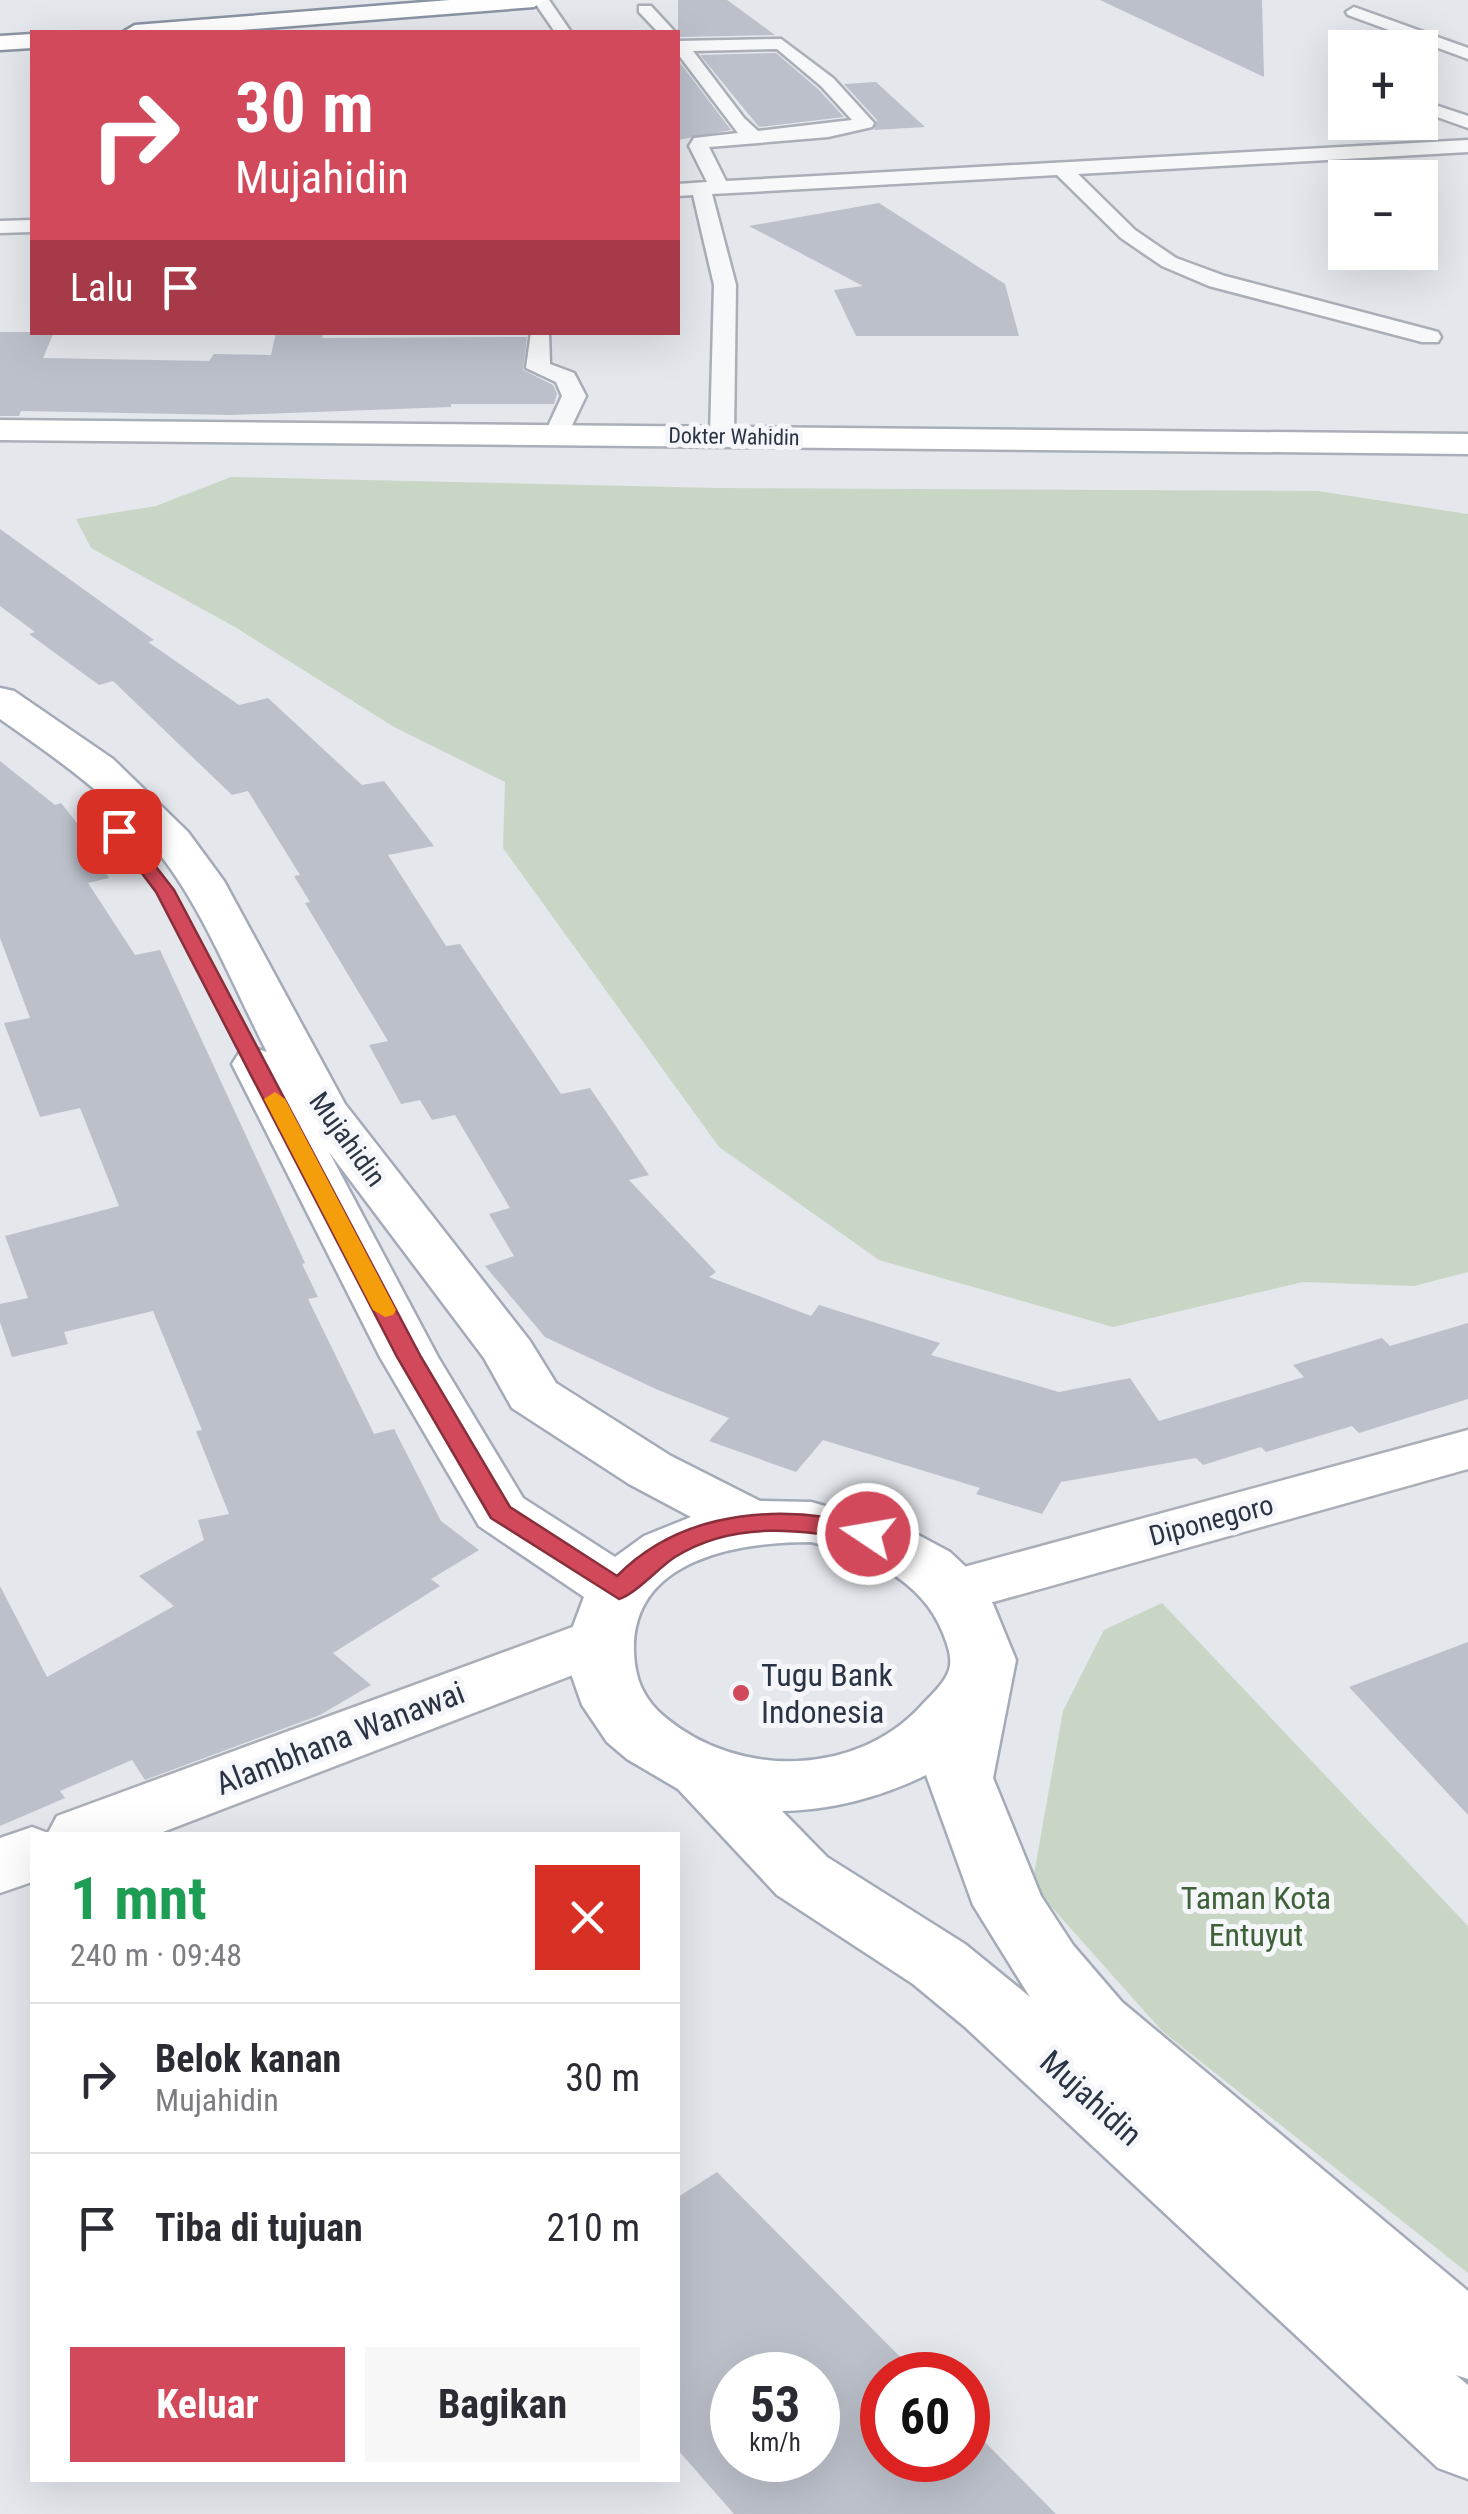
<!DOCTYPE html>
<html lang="id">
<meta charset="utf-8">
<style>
:root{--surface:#fff;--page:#f7f7f7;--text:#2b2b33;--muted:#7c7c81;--line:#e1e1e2;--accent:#d1495b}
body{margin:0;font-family:"Roboto Condensed",sans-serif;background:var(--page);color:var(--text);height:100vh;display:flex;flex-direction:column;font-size:38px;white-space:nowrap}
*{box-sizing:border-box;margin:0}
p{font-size:32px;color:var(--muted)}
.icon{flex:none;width:55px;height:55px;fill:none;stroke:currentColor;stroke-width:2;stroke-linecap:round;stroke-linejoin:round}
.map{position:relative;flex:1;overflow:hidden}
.side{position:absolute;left:30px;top:1832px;width:650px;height:650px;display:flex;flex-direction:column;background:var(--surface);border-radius:0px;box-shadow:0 10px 40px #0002}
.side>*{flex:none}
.top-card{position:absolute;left:30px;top:30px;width:650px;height:305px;border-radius:0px;box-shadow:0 10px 40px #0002;background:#d1495b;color:#fff;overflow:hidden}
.tools{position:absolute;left:1328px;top:30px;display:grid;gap:20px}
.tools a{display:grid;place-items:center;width:110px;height:110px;border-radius:0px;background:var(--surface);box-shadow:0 10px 40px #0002;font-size:50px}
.speed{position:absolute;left:710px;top:2352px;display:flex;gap:20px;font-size:50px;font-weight:700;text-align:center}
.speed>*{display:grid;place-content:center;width:130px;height:130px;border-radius:50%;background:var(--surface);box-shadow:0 10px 40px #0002;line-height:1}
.speed small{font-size:25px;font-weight:400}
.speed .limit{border:15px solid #d22;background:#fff;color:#111}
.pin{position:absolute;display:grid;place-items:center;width:85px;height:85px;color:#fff;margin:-42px;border-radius:20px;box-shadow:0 5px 15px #0006}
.me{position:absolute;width:110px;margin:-55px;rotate:282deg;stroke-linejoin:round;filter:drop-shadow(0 0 8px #0008)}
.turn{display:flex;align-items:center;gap:35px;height:210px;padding:0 40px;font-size:45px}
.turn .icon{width:130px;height:130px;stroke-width:2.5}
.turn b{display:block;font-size:70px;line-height:85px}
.then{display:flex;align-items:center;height:95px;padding:0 40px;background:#0003;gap:20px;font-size:38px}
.round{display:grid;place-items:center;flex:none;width:105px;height:105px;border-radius:0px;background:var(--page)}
.headline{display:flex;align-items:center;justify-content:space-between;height:170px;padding:0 40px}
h1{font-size:60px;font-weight:700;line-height:75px;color:#1e9e55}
.primary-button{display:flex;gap:20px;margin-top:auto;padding:20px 40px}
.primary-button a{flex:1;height:115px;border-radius:0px;background:var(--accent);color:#fff;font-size:40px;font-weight:700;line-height:115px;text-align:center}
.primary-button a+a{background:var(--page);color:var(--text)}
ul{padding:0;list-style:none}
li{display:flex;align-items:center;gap:30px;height:150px;padding:0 40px;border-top:2px solid var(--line)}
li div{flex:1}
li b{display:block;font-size:38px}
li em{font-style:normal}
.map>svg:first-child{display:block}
.green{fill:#c9d6c5}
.building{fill:#bbc0ca;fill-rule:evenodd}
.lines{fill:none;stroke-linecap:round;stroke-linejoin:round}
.street-casing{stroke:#a9aeb7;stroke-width:5}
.secondary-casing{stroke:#a9aeb7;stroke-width:5}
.primary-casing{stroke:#a3abb8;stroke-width:5}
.highway-casing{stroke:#8b94a3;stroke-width:5}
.street{fill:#f7f8fa;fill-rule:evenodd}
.secondary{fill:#fff;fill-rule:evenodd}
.primary{fill:#fff;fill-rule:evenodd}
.highway{fill:#fff;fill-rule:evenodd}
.route{fill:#d1495b;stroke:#882f3b;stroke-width:2.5}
.slow{fill:#f59e0b}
.poi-dot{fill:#d1495b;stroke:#f4f6f9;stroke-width:4}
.labels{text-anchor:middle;stroke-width:10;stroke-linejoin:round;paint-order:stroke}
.far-street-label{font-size:22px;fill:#2b3445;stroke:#f4f6f9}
.street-label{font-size:28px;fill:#2b3445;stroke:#f4f6f9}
.near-poi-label{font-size:32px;fill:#2b3445;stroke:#f4f6f9;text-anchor:start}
.near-street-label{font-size:32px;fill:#2b3445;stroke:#f4f6f9}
.near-park-label{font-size:32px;fill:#3f6138;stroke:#f4f6f9}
</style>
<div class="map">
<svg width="1468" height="2514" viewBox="0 0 1468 2514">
<rect width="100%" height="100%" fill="#e4e7ec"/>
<g class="green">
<polygon points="231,477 718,488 1318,491 1468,514 1468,1272 1414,1286 1303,1282 1113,1327 879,1260 719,1147 503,848 505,782 394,727 235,627 91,548 76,519 156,506"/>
<polygon points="1162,1603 1468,1926 1468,2273 1162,2031 1032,1885 1063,1711 1104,1630"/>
</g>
<g class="building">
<polygon points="678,0 727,0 775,35 678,37"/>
<polygon points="1100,0 1262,0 1264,77"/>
<polygon points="776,53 818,89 844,117 759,127 700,55"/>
<polygon points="678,60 731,130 678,140"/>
<polygon points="876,82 925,127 874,130 877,120 844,84"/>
<polygon points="879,203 1005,284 1019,336 856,336 834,290 863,286 749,226"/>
<polygon points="0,332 54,332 43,358 209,361 214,354 271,355 276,332 324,332 322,338 527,337 523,370 553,385 557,394 554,404 451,404 451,407 232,415 21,411 19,416 0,416"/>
<polygon points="0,529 154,640 148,642 239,705 268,698 362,785 384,781 434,846 388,855 446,946 460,944 561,1094 590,1088 649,1175 629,1180 716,1272 709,1277 811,1316 819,1305 940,1343 931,1355 1059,1392 1130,1378 1159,1421 1304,1377 1293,1365 1382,1338 1390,1346 1468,1323 1468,1399 1359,1433 1352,1426 1266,1452 1261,1447 1203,1465 1196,1458 1061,1482 1042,1514 976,1494 980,1488 823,1440 796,1472 709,1441 729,1418 658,1390 545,1337 485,1266 514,1256 489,1214 510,1208 455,1115 432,1120 420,1100 401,1104 369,1045 388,1041 305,903 310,902 294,876 300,875 248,791 232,795 113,681 99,685 29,634 35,632 0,606"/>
<polygon points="0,761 55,805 61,803 92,842 86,843 109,878 88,883 135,955 160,950 305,1263 302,1264 318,1297 308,1299 374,1434 394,1429 441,1521 479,1550 431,1579 440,1586 333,1653 371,1685 320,1715 145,1780 132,1760 60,1791 65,1798 0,1826 0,1586 47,1677 174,1606 139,1576 204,1540 198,1520 229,1514 196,1431 202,1430 153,1311 64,1332 68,1344 12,1357 0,1322 0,1304 28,1298 5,1236 119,1206 80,1108 40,1117 4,1023 30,1018 0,938"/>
<polygon points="1468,1642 1468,1815 1349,1687"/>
<path d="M717,2172L918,2375H882V2460H968V2425L1056,2514H734L678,2450V2197ZM732,2375H818V2460H732Z"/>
</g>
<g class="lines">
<g class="street-casing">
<g id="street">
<polygon points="537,0 549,0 571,32 555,32 535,3"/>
<polygon points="639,6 651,6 675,32 658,32 639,12"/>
<polygon points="1354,7 1468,48 1468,59 1348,15 1346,12"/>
<path d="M781,39L833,78L874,123L872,127L828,137L709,147L726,181L1468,140V152L1078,174L1135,230L1176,258L1225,276L1438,332L1441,337L1438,342H1422L1209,286L1162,266L1121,238L1057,175L712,194L736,285L734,436L722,443L713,441L710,436L714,285L693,195L678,196V184L707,182L689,146L694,138L738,133L678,54V41ZM777,49L821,86L852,120L758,131L744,118L693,51Z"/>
<polygon points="1420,100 1468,116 1468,128 1420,111"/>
<polygon points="32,220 32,232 0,233 0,221"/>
<polygon points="531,332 549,332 550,364 574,373 586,396 565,440 547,440 544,435 562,396 556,382 526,368"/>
</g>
</g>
<g class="secondary-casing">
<g id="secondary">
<polygon points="0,420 1468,434 1468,454 0,440"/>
<polygon points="1468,1430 1468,1469 954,1613 931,1606 922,1591 931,1576"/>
<polygon points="597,1618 620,1625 629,1641 620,1657 155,1835 32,1835 32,1882 0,1893 0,1838 32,1827 48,1833 57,1816"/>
</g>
</g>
<g class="primary-casing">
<path id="primary" d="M0,688L14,691L113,759L188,832L224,881L345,1104L530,1341L556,1383L671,1456L760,1501L811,1502L907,1529L950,1552L968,1569L993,1604L1016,1660L993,1778L1041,1896L1073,1945L1122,2002L1468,2291V2379L1456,2375L1468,2385V2479L1438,2468L965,2027L913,1984L777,1895L678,1789L627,1759L607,1742L582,1705L569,1668V1637L584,1597L479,1526L380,1357L232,1064L239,1053L257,1049L267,1052C235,990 201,904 157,851C113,798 56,758 0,719ZM329,1152L484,1358L512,1408L629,1484L691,1517L644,1536L615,1557L523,1498L438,1357ZM811,1542C865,1555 921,1578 943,1633C947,1644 953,1658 949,1670C945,1683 930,1696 921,1706C856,1777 738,1778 666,1718C644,1700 635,1680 634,1652C631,1558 740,1542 811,1542ZM926,1775L973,1905L1030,1997L965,1944L827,1857L782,1811C832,1810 881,1797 926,1775Z"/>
</g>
<g class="highway-casing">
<g id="highway">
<polygon points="450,0 545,0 534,7 215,32 123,32 135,25"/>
<polygon points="32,34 32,48 0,50 0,36"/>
</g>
</g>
<use href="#street" class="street"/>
<use href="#secondary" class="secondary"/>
<use href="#primary" class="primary"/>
<use href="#highway" class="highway"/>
</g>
<path class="route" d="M119,826L125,827L174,890L421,1357L510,1507L617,1576C685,1507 788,1503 877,1528L880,1534L877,1540L868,1542C803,1529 734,1520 675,1557C658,1568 636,1594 619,1599L491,1518L397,1357L156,892L110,831Z"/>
<polygon class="slow" points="275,1092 285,1099 396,1310 393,1315 385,1317 373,1310 264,1099"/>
<circle class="poi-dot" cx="741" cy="1693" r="10"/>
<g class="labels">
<g class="far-street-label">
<text transform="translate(734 436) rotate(1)" y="8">Dokter Wahidin</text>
</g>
<g class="street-label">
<text transform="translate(348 1139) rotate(54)" y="10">Mujahidin</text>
<text transform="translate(1211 1520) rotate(-15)" y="10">Diponegoro</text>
</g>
<g class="near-poi-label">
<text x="761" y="1686">Tugu Bank<tspan x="761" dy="37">Indonesia</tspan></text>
</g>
<g class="near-street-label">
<text transform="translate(340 1738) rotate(-21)" y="11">Alambhana Wanawai</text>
<text transform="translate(1091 2098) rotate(42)" y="11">Mujahidin</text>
</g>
<g class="near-park-label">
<text x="1256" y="1909">Taman Kota<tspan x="1256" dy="37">Entuyut</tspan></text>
</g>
</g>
</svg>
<div class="tools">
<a>+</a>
<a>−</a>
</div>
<div class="speed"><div>53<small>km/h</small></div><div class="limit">60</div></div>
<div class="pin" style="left:119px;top:831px;background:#d93025"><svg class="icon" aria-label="arrive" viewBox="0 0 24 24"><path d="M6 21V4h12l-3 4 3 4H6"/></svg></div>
<svg class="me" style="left:868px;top:1534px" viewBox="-20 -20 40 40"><circle r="17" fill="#d1495b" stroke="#fff" stroke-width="3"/><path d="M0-11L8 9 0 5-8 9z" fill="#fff"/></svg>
<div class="top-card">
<div class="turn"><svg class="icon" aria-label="right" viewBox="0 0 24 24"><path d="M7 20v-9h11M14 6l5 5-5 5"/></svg><div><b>30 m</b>Mujahidin</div></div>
<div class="then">Lalu<svg class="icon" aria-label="arrive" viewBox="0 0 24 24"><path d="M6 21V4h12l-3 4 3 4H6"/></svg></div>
</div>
<section class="side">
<div class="headline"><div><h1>1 mnt</h1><p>240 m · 09:48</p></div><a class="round" style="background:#d93025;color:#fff"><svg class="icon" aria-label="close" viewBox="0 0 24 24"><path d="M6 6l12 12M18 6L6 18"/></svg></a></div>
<ul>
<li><svg class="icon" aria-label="right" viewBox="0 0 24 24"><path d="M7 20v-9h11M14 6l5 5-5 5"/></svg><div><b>Belok kanan</b><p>Mujahidin</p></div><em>30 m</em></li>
<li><svg class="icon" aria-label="arrive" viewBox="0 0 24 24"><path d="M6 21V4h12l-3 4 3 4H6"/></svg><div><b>Tiba di tujuan</b></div><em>210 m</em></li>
</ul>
<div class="primary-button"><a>Keluar</a><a>Bagikan</a></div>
</section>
</div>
